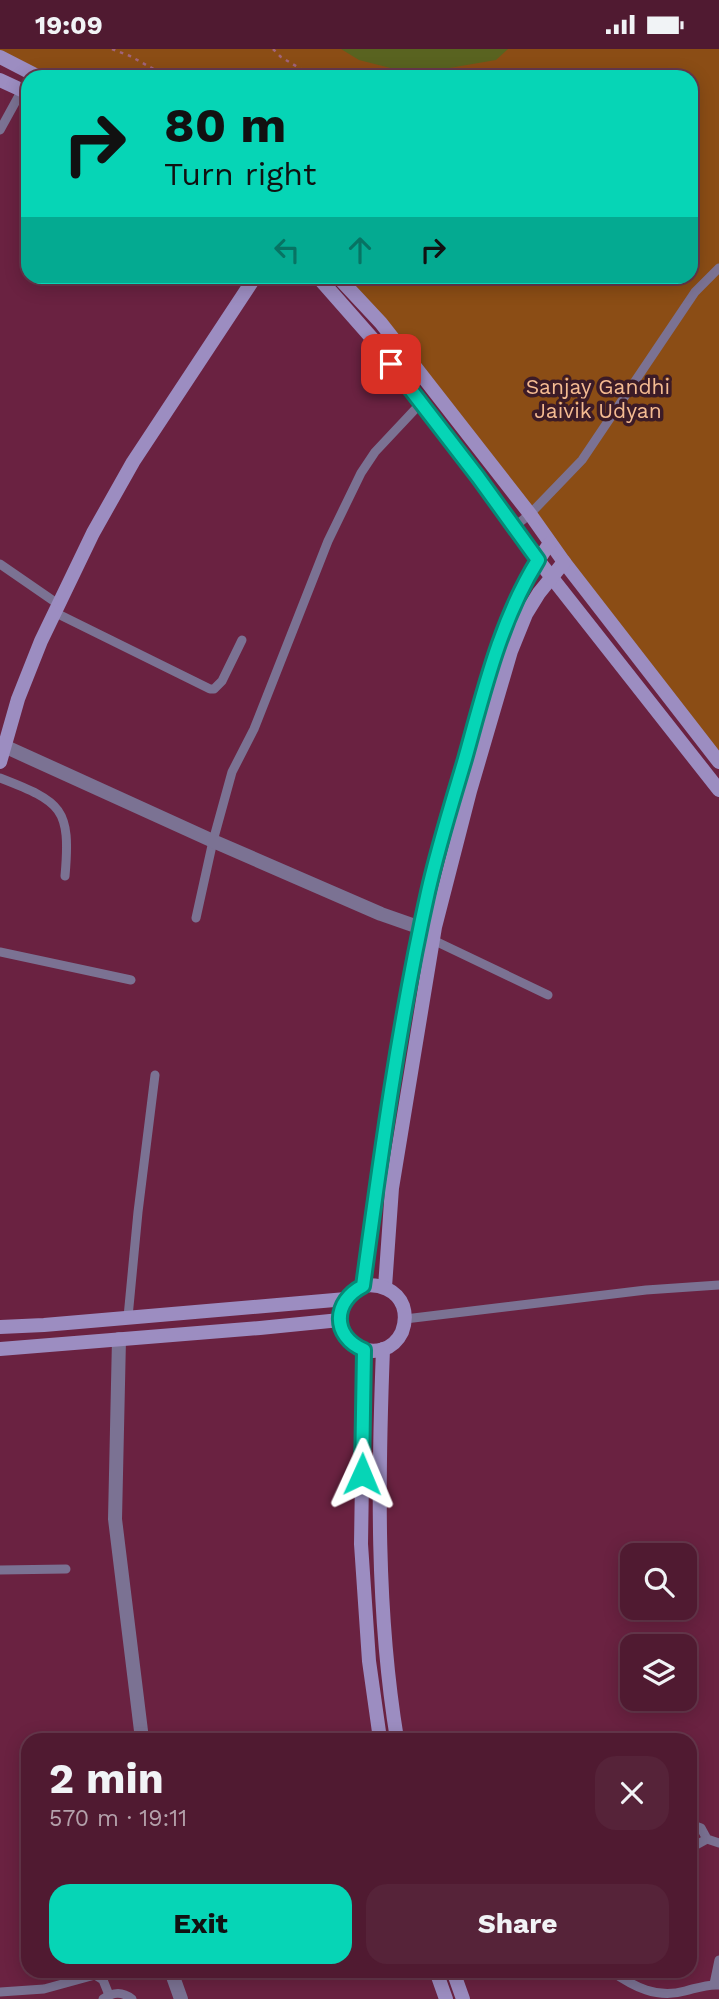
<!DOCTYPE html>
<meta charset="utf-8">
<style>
:root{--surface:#501a31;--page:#562339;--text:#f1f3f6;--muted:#b4a1ab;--line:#67384d;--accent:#06d5b6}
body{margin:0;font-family:"Work Sans",sans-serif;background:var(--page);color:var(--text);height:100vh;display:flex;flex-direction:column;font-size:26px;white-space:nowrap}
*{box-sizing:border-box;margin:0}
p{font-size:23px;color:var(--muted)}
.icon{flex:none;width:38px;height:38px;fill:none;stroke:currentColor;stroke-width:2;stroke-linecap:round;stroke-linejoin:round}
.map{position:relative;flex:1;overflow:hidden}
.drawer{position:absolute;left:21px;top:1684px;width:676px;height:245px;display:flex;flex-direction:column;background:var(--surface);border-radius:21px;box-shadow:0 4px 18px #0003,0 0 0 2px var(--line)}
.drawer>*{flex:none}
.banner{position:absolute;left:21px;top:21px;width:677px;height:214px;border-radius:21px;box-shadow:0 4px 18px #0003,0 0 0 2px var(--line);background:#06d5b6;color:#111;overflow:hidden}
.buttons{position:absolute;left:620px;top:1494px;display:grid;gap:14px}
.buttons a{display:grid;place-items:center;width:77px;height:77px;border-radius:14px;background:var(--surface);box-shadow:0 4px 18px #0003,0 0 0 2px var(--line);font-size:35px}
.pin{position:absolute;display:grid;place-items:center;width:60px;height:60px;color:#fff;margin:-30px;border-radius:14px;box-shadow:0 4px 10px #0006}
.me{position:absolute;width:77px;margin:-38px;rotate:1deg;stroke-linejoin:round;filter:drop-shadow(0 0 5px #0008)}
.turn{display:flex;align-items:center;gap:24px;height:147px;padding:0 28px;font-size:32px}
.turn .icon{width:91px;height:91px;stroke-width:2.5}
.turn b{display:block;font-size:49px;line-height:60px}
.lanes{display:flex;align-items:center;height:66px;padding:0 28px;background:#0003;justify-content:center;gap:35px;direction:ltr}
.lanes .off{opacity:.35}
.round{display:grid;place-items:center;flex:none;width:74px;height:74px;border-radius:21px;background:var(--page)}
.head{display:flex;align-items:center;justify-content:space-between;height:119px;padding:0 28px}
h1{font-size:42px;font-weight:700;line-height:52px}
.button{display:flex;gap:14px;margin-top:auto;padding:14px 28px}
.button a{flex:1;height:80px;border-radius:21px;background:var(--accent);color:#111;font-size:28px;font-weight:700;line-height:80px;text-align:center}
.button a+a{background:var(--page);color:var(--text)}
.status{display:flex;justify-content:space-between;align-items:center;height:49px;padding:0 35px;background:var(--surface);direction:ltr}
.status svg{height:19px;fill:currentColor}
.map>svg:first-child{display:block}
.green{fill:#8b4d15}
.water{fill:#596320}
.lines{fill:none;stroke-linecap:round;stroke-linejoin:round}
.path{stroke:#a1647c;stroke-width:2.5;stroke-dasharray:3.5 5;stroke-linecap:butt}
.lane{stroke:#7b7293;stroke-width:9}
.street{stroke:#7b7293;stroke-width:14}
.secondary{stroke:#9c8dc1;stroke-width:14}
.route-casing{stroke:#048a76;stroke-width:18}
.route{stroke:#06d5b6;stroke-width:12}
.labels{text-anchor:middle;stroke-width:7;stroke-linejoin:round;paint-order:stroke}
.park-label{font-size:21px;fill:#f5bb92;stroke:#3c1b27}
</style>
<div class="status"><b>19:09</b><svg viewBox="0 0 49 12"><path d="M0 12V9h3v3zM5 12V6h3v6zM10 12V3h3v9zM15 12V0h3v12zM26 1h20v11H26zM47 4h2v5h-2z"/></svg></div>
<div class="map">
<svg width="719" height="1950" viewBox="0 0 719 1950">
<rect width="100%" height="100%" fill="#6a2241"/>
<polygon class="green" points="0,0 719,0 719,704 337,228 691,228 691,28 54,28 0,2"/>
<polygon class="water" points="341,0 508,0 496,11 414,25 359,11"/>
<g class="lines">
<g class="path">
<polyline points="112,0 130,7 168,28"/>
<polyline points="273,0 281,8 314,28"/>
</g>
<g class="lane">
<polyline points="0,81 22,41"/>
<polyline points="514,478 530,465 582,411 695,243 719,219"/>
<polyline points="0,515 58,555"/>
<polyline points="54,563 210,640 214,640 222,632 242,591"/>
<path d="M0,729C62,753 71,759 65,827"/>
<polyline points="196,869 213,792 232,723 254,680 328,492 361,424 375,403 421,354"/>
<polyline points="433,891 548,946"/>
<polyline points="0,903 131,931"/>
<polyline points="128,1268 138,1163 155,1026"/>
<polyline points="405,1270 646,1241 719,1236"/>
<polyline points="0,1521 66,1520"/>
<polyline points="690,1775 701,1779 707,1790 719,1794"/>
<polyline points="690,1794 696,1796 707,1790"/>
<path d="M611,1922C634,1938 657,1950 685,1942C697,1939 707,1935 719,1936"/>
<polyline points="714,1935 719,1911"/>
<polyline points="0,1943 44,1940 95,1926 103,1931 109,1946"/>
<path d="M103,1950C113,1943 122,1942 132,1950"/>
</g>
<g class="street">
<polyline points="4,697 213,792 381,865 421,879"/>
<polyline points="119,1290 115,1470 142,1690"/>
<polyline points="171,1922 181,1950"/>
</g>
<g class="secondary">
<polyline points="0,8 39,28"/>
<polyline points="0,31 28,44"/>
<polyline points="318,228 377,295 479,428 538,511 719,741"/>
<polyline points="338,228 381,274 530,465 564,513 719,713"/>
<polyline points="0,713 18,650 41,592 93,484 133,413 255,228"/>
<path d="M364,1237C382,1105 399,973 428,843C439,797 453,751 466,705C488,629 503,559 550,494"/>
<polyline points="385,1238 392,1139 435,878 470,742 511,602 526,565 539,544 564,513"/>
<path d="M0,1278L44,1276L346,1250C351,1245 356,1239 363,1237C379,1234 397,1241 403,1257C406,1266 405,1275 402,1283C384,1321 323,1297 346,1250"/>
<polyline points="0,1300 260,1279 340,1271"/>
<path d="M383,1300C378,1430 376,1562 397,1690"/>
<polyline points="364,1301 361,1495 369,1612 380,1690"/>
<polyline points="436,1922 446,1950"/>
<polyline points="453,1922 463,1950"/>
</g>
</g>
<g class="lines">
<g class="route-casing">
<path id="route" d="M362,1425L364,1301C331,1287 333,1252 363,1237C381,1105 399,973 428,843C438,798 452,754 465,710C484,642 500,572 538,511L478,428L391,315"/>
</g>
<use href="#route" class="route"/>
</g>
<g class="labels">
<g class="park-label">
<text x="598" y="345">Sanjay Gandhi<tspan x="598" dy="24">Jaivik Udyan</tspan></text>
</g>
</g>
</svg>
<div class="buttons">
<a><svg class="icon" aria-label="search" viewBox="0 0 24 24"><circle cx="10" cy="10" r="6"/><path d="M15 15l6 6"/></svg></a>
<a><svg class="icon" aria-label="layers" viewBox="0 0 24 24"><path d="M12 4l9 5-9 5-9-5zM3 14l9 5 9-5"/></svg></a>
</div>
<div class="pin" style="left:391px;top:315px;background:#d93025"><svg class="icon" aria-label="arrive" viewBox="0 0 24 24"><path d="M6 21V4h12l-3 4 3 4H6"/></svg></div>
<svg class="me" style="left:362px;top:1425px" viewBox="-20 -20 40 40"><path d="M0-17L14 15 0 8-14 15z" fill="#06d5b6" stroke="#fff" stroke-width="4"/></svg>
<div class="banner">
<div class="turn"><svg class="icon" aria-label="right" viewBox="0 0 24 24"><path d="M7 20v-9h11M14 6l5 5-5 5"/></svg><div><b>80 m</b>Turn right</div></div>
<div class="lanes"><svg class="icon off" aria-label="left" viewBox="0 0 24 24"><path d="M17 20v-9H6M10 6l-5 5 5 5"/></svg><svg class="icon off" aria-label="ahead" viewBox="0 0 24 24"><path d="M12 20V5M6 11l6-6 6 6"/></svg><svg class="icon" aria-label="right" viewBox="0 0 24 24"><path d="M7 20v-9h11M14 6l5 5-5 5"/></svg></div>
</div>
<section class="drawer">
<div class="head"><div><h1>2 min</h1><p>570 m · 19:11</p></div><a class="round"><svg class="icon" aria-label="close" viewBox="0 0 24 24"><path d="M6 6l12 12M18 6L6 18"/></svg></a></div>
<div class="button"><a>Exit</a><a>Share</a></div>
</section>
</div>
